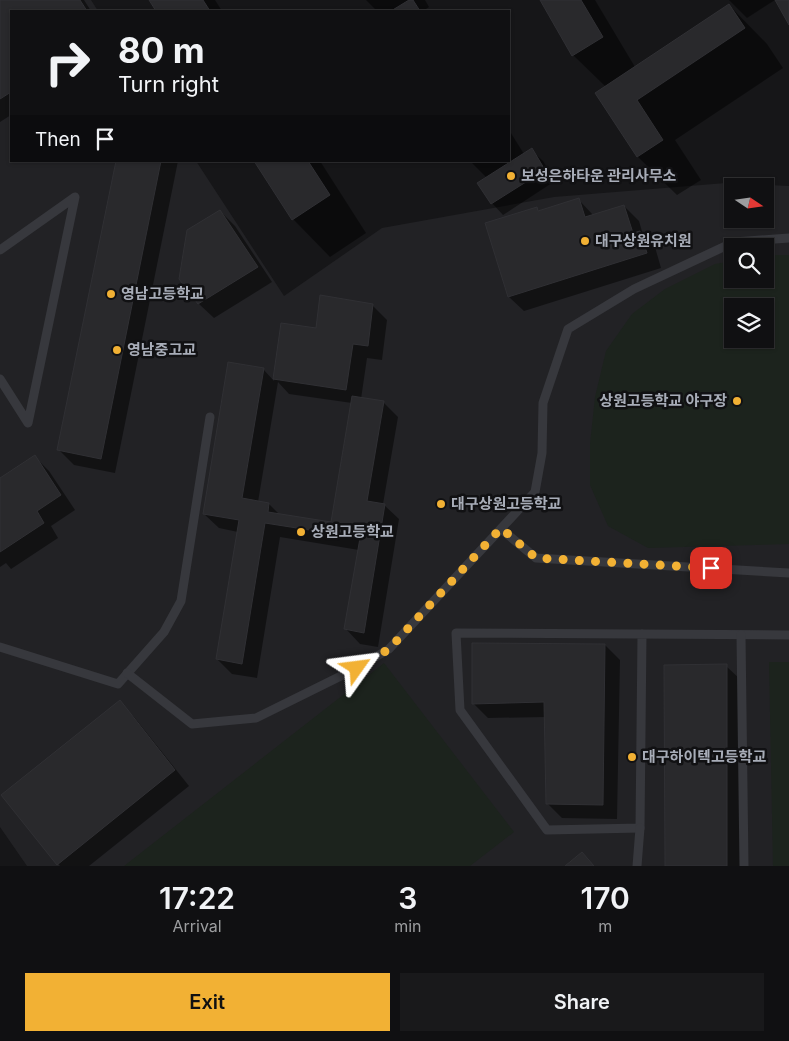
<!DOCTYPE html>
<meta charset="utf-8">
<style>
:root{--surface:#101012;--page:#19191b;--text:#f1f3f6;--muted:#9c9d9f;--line:#303032;--accent:#f2b134}
body{margin:0;font-family:Inter,"Noto Sans KR",sans-serif;background:var(--page);color:var(--text);height:100vh;display:flex;flex-direction:column;font-size:19px;white-space:nowrap}
*{box-sizing:border-box;margin:0}
p{font-size:16px;color:var(--muted)}
.icon{flex:none;width:28px;height:28px;fill:none;stroke:currentColor;stroke-width:2;stroke-linecap:round;stroke-linejoin:round}
.map{position:relative;height:866px;overflow:hidden}
.side{display:flex;flex-direction:column;background:var(--surface);flex:1}
.side>*{flex:none}
.top-card{position:absolute;left:10px;top:10px;width:500px;height:152px;border-radius:0px;box-shadow:0 1px 4px #0004,0 0 0 1px var(--line);background:#101012;color:var(--text);overflow:hidden}
.needle{width:32px;rotate:103deg}
.buttons{position:absolute;left:724px;top:178px;display:grid;gap:10px}
.buttons a{display:grid;place-items:center;width:50px;height:50px;border-radius:0px;background:var(--surface);box-shadow:0 1px 4px #0004,0 0 0 1px var(--line);font-size:25px}
.pin{position:absolute;display:grid;place-items:center;width:42px;height:42px;color:#fff;margin:-21px;border-radius:10px;box-shadow:0 2px 8px #0006}
.me{position:absolute;width:55px;margin:-28px;rotate:59deg;stroke-linejoin:round;filter:drop-shadow(0 0 4px #0008)}
.turn{display:flex;align-items:center;gap:18px;height:105px;padding:0 25px;font-size:22px}
.turn .icon{width:65px;height:65px;stroke-width:2.5}
.turn b{display:block;font-size:35px;line-height:42px}
.then{display:flex;align-items:center;height:48px;padding:0 25px;background:#0003;gap:10px;font-size:19px}
.eta{display:flex;justify-content:space-evenly;align-items:center;height:85px;text-align:center}
.eta b{font-size:30px;font-weight:600;line-height:35px}
.button{display:flex;gap:10px;margin-top:auto;padding:10px 25px}
.button a{flex:1;height:58px;border-radius:0px;background:var(--accent);color:#111;font-size:20px;font-weight:600;line-height:58px;text-align:center}
.button a+a{background:var(--page);color:var(--text)}
.map>svg:first-child{display:block}
.built{fill:#222225;fill-rule:evenodd}
.green{fill:#1c231d;fill-rule:evenodd}
.shadow{fill:#0007;fill-rule:evenodd}
.building{fill:#29292c;stroke:#303034}
.lines{fill:none;stroke-linecap:round;stroke-linejoin:round}
.service{stroke:#37383d;stroke-width:9}
.route{stroke:#f2b134;stroke-width:9;stroke-dasharray:0 16.2}
.poi-dot{fill:#f2b134;stroke:#111113;stroke-width:2}
.labels{text-anchor:middle;stroke-width:5;stroke-linejoin:round;paint-order:stroke}
.poi-label{font-size:15px;font-weight:bold;fill:#a8adb8;stroke:#111113;text-anchor:start}
</style>
<div class="map">
<svg width="789" height="866" viewBox="0 0 789 866">
<rect width="100%" height="100%" fill="#161618"/>
<path class="built" d="M0,0H91L98,11H11V161H196L284,296L382,228L554,197L726,183L789,186V866H27L0,827ZM732,186H765V219H732ZM732,246H765V279H732ZM732,306H765V339H732Z"/>
<g class="green">
<path d="M765,255H789V544L648,548L608,526L590,485V444L595,397L606,351L632,314L665,289L715,264L732,261V279H765ZM732,306H765V339H732Z"/>
<polygon points="769,662 789,662 789,866 773,866"/>
<polygon points="384,663 514,832 470,866 124,866"/>
</g>
<g class="shadow">
<polygon points="0,0 84,0 91,11 11,11 11,115 0,122"/>
<polygon points="150,0 215,0 222,11 157,11"/>
<polygon points="366,0 425,0 429,7 423,11 377,11"/>
<polygon points="541,0 595,0 635,67 729,5 767,44 783,68 675,140 701,180 677,195 638,157 596,93 606,87 573,55"/>
<polygon points="729,0 775,0 747,18"/>
<polygon points="509,130 524,154 531,150 543,161 555,181 503,215 492,203 487,178 470,161 509,161"/>
<polygon points="117,161 178,161 115,473 74,465 59,450"/>
<polygon points="255,161 320,161 366,233 330,257 293,219"/>
<polygon points="579,200 593,215 624,206 639,221 643,235 655,247 661,268 524,311 509,297 487,224 536,208 540,212"/>
<polygon points="220,211 235,226 272,282 214,318 199,304 181,279"/>
<path d="M372,305L387,320L382,360L367,358L361,399L383,402L398,417L383,504L399,519L378,647L360,644L346,629L359,550L280,537L257,678L232,674L217,659L238,532L219,528L204,514L263,369L274,381L282,325L317,329ZM278,382L289,394L352,403L332,524L280,515L269,504L258,502Z"/>
<polygon points="35,457 49,471 75,510 51,526 58,538 11,569 6,563 0,567 0,479"/>
<polygon points="605,645 620,660 617,819 562,818 547,803 546,717 488,718 473,703"/>
<polygon points="726,666 741,680 741,866 666,866"/>
<polygon points="119,702 134,717 189,786 89,866 60,866 3,795"/>
</g>
<g class="building">
<polygon points="0,0 80,0 87,11 11,11 11,92 0,99"/>
<polygon points="149,0 203,0 210,11 156,11"/>
<polygon points="409,0 413,0 420,11 391,11"/>
<polygon points="540,0 581,0 603,37 572,56"/>
<polygon points="775,0 789,0 789,25"/>
<polygon points="729,4 745,28 637,100 663,140 637,157 595,93"/>
<polygon points="532,148 545,170 491,204 477,183"/>
<polygon points="116,161 161,161 101,459 57,450"/>
<polygon points="254,161 308,161 330,195 292,220"/>
<polygon points="579,198 585,217 624,205 633,233 640,231 647,253 508,297 485,223 537,207 538,211"/>
<polygon points="220,210 258,267 198,304 179,279 187,230"/>
<polygon points="320,295 373,304 368,346 353,344 346,390 273,379 281,323 316,328"/>
<polygon points="228,362 264,368 242,498 269,503 268,512 331,522 352,396 384,401 367,501 385,504 364,633 344,629 360,538 265,523 242,664 216,659 239,520 203,514"/>
<polygon points="35,455 61,495 37,511 44,523 0,552 0,478"/>
<polygon points="472,643 605,644 603,805 546,804 544,702 472,704"/>
<polygon points="727,664 727,866 665,866 664,665"/>
<polygon points="120,700 175,770 57,865 1,795"/>
<polygon points="582,852 594,866 565,866"/>
</g>
<g class="lines">
<g class="service">
<polyline points="0,250 75,197 28,423 0,379"/>
<polyline points="501,529 536,558 789,573"/>
<polyline points="642,634 640,828 547,830 460,710 456,633 789,635"/>
<polyline points="741,635 744,866"/>
<polyline points="0,647 118,684 164,632 181,601 210,417"/>
<polyline points="127,673 192,724 256,718 357,668 389,649 535,492 542,453 543,403 568,329 634,289 734,242 789,238"/>
<polyline points="637,866 640,828"/>
</g>
</g>
<g class="lines">
<polyline class="route" points="357,668 389,649 501,528 536,558 711,568"/>
</g>
<g class="poi-dot">
<circle cx="511" cy="176" r="5"/>
<circle cx="585" cy="241" r="5"/>
<circle cx="111" cy="294" r="5"/>
<circle cx="117" cy="350" r="5"/>
<circle cx="737" cy="401" r="5"/>
<circle cx="441" cy="504" r="5"/>
<circle cx="301" cy="532" r="5"/>
<circle cx="632" cy="757" r="5"/>
</g>
<g class="labels">
<g class="poi-label">
<text x="521" y="181">보성은하타운 관리사무소</text>
<text x="595" y="246">대구상원유치원</text>
<text x="121" y="299">영남고등학교</text>
<text x="127" y="355">영남중고교</text>
<text x="727" y="406" text-anchor="end">상원고등학교 야구장</text>
<text x="451" y="509">대구상원고등학교</text>
<text x="311" y="537">상원고등학교</text>
<text x="642" y="762">대구하이텍고등학교</text>
</g>
</g>
</svg>
<div class="buttons">
<a><svg class="needle" viewBox="-14 -14 28 28"><path d="M0-13l5 13h-10z" fill="#e53935"/><path d="M0 13l5-13h-10z" fill="#9c9d9f"/></svg></a>
<a><svg class="icon" aria-label="search" viewBox="0 0 24 24"><circle cx="10" cy="10" r="6"/><path d="M15 15l6 6"/></svg></a>
<a><svg class="icon" aria-label="layers" viewBox="0 0 24 24"><path d="M12 4l9 5-9 5-9-5zM3 14l9 5 9-5"/></svg></a>
</div>
<div class="pin" style="left:711px;top:568px;background:#d93025"><svg class="icon" aria-label="arrive" viewBox="0 0 24 24"><path d="M6 21V4h12l-3 4 3 4H6"/></svg></div>
<svg class="me" style="left:357px;top:668px" viewBox="-20 -20 40 40"><path d="M0-17L14 15 0 8-14 15z" fill="#f2b134" stroke="#fff" stroke-width="4"/></svg>
<div class="top-card">
<div class="turn"><svg class="icon" aria-label="right" viewBox="0 0 24 24"><path d="M7 20v-9h11M14 6l5 5-5 5"/></svg><div><b>80 m</b>Turn right</div></div>
<div class="then">Then<svg class="icon" aria-label="arrive" viewBox="0 0 24 24"><path d="M6 21V4h12l-3 4 3 4H6"/></svg></div>
</div>
</div>
<section class="side">
<div class="eta">
<div><b>17:22</b><p>Arrival</p></div>
<div><b>3</b><p>min</p></div>
<div><b>170</b><p>m</p></div>
</div>
<div class="button"><a>Exit</a><a>Share</a></div>
</section>
